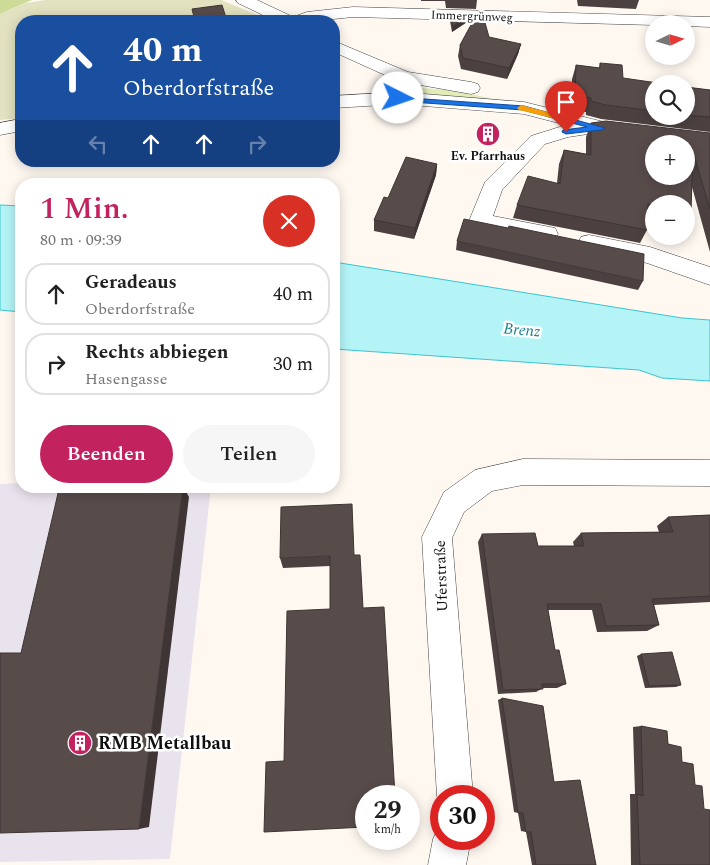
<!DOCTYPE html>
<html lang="de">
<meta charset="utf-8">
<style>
:root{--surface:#fff;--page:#f6f6f6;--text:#222;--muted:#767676;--line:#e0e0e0;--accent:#c2235e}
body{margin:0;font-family:Spectral,serif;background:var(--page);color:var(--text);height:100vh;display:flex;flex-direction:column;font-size:19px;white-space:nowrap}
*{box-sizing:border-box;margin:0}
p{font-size:16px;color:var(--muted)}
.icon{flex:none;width:28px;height:28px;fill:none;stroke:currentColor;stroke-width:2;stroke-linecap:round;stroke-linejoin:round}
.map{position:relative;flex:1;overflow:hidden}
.details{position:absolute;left:15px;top:178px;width:325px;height:315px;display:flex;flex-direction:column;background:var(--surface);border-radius:20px;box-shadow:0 2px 12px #0003}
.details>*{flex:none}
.hud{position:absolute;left:15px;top:15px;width:325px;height:152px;border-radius:20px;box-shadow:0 2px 12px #0003;background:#1a4fa0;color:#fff;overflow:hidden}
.needle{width:32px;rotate:85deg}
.fabs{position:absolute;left:645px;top:15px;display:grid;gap:10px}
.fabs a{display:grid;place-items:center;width:50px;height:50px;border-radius:50%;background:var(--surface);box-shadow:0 2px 12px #0003;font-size:25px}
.speed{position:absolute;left:355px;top:785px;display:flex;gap:10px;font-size:25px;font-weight:700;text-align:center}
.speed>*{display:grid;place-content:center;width:65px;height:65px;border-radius:50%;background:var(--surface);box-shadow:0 2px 12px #0003;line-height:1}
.speed small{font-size:12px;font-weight:400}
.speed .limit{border:8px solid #d22;background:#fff;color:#111}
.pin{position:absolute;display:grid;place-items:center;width:42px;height:42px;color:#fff;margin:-51px -21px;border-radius:50% 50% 50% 0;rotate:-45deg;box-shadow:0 0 5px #0007}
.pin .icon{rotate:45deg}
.me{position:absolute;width:55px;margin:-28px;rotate:94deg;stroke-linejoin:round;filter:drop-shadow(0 0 4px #0008)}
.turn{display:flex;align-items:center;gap:18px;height:105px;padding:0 25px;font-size:22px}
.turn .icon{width:65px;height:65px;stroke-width:2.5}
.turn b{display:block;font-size:35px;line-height:42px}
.lanes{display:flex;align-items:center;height:48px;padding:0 25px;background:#0003;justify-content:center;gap:25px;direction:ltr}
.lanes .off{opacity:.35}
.round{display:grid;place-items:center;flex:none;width:52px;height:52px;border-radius:26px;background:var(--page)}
.head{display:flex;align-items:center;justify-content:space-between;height:85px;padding:0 25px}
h1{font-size:30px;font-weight:600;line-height:38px;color:var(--accent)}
.action{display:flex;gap:10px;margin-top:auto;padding:10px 25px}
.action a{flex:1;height:58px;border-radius:30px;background:var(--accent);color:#fff;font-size:20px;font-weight:600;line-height:58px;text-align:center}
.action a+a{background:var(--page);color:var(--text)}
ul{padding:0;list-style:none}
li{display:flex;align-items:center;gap:15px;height:62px;margin:0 10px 8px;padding:0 15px;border:2px solid var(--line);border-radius:20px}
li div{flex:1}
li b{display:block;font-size:19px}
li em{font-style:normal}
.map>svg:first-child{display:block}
.industrial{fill:#e9e3ed}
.green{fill:#e3ebb9}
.forest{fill:#ccdc98}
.cemetery{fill:#e2e2c1}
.water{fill:#b4f4f7;stroke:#3ac5d0}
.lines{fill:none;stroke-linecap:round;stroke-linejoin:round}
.minor-casing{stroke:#424242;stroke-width:1}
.minor{fill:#fff;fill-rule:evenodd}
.wall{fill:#4c4140}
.shaded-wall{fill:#3e3534}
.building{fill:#584c4b;stroke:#3e3534;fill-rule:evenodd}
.route{fill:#1a73e8;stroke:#114b97}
.slow{fill:#f59e0b}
.labels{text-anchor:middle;stroke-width:5;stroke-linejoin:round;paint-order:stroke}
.far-street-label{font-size:12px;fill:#0f0f0f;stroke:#fff}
.far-poi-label{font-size:12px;font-weight:bold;fill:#0f0f0f;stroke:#fff}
.street-label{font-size:15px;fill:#0f0f0f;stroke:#fff}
.water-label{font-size:16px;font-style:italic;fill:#14808e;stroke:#fff}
.near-poi-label{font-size:18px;font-weight:bold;fill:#0f0f0f;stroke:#fff;text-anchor:start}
</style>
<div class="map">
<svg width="710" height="865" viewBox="0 0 710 865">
<rect width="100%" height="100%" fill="#fff8f1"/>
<polygon class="industrial" points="21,483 21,486 211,486 170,859 0,862 0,484"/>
<polygon class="green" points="421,88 459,91 497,100 419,94"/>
<polygon class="forest" points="0,0 32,0 0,14"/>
<polygon class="cemetery" points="46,0 221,0 273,21 21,21 21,118 0,120 0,14 26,3"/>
<g class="water">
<polygon points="0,205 21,206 21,312 0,310"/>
<polygon points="334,262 682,318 710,320 710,381 662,378 639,370 334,349"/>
</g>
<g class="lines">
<g class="minor-casing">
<g id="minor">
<polygon points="236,0 257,0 293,17 307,12 353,7 710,17 710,27 686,26 686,24 654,25 353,17 314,21 275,21 238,3"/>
<polygon points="334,41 408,72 471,82 478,84 480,88 478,92 471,94 398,81 334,52"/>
<polygon points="399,92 524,102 608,123 611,127 608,131 568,137 545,144 502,190 493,216 555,228 558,234 555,240 547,242 480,229 472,226 469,221 485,182 531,136 566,125 524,114 399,104 334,108 334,96"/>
<polygon points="21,119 21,131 0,135 0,123"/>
<polygon points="589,235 650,247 710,267 710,285 647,263 581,249 578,243 581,237"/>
<polygon points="523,459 710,460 710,486 523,485 492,491 464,512 452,538 473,796 441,796 441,807 437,796 422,537 444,492 475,470"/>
<polygon points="441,824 441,839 471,839 466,865 428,865 433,839 439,826"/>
</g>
</g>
<use href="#minor" class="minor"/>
</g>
<g class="wall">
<polygon points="421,0 477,0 476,9 446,8 445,1 421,1"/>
<polygon points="577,0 639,0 636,9 578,6"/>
<polygon points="450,16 468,16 467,22 452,32 450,21"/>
<polygon points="521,44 518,54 507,79 461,69 458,56 460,45"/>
<polygon points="600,63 623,78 654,84 654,116 686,116 686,87 710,90 710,132 601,119 586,115 586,112 571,110 572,79 576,65 599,68"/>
<polygon points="591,123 710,133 710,252 692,187 691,209 686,217 686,204 654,204 654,219 647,218 647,230 640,243 513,218 517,205 557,183 559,164 564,150 586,154 586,137"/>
<polygon points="437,164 436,175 414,239 374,231 374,220 388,198"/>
<polygon points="457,241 643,281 638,290 456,250"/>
<polygon points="710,515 710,603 710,602 654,605 659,625 647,631 597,632 592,610 548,610 555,650 566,684 557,688 543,688 536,692 498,694 478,542 482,534 538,546 574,546 573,542 581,533 659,532 657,526 668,517"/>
<polygon points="354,555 330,609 330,566 283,568 280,558"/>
<polygon points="641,654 681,685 676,687 645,688 637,656"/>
<polygon points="502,698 554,781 596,865 532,865 526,832 521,831 518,813 514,812 498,700"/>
<polygon points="641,726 668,744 682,762 695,785 704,809 710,865 631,865 630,794 635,794 633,727"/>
</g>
<g class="shaded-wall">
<polygon points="468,16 467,22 452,32 453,26"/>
<polygon points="521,44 518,54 507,79 509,68"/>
<polygon points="437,164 436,175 414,239 415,228"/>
<polygon points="183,486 189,497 149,827 139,829"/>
</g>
<g class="building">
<polygon points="222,5 227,21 195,21 192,9"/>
<polygon points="478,12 482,12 489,37 521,44 509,68 463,58 460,45"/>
<polygon points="450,16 468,16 453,26"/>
<polygon points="600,63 622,65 623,78 665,84 654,84 654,111 606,105 591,101 591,98 575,96 576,65 600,68"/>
<polygon points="686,87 710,90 710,117 686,115"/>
<path d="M606,121L710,133V209L693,152L691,209L686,208V204H654V205L648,204L647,230L517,205L528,176L560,184L564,150L591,155V123ZM654,144H686V176H654Z"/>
<polygon points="406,157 437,164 415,228 374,220 384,197 388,198"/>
<polygon points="464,219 508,228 509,226 644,254 643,281 457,241"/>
<polygon points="183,486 139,829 0,833 0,653 21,653 59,489"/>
<polygon points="352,504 354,555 360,555 363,608 384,607 395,796 366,796 366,827 264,832 266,762 284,761 287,611 330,609 330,556 280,558 281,507"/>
<polygon points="710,515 710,596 652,599 659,625 606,626 601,604 547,604 555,650 559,650 566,684 542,684 543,689 503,690 482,534 535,533 538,546 584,546 581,533 673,532 668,517"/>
<polygon points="672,652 681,685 649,686 641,654"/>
<polygon points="502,698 543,706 554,782 580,780 596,865 536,865 531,832 526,832 523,813 518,813"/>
<polygon points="641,726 667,731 668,744 681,747 682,762 693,764 695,785 702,786 704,809 710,810 710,865 640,865 637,794 643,796"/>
</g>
<polygon class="route" points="396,97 524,106 605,128 601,130 566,134 562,132 563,130 587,127 523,110 398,101 396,100"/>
<polygon class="slow" points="521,105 571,118 572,119 568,122 519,110 517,108"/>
<defs>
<g id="building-disc" transform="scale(1.25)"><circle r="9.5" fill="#c2235e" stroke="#fff"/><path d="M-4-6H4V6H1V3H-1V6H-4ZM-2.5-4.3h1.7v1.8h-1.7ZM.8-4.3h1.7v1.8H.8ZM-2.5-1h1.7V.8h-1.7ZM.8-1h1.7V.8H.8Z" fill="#fff"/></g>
</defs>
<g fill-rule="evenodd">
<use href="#building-disc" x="488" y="134"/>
<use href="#building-disc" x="80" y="743"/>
</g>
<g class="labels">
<g class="far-street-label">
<text transform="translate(472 16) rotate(2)" y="4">Immergrünweg</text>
</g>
<g class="far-poi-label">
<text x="488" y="160">Ev. Pfarrhaus</text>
</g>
<g class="street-label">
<text transform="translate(441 576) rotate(-92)" y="5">Uferstraße</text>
</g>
<g class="water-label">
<text transform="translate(522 329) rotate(5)" y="6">Brenz</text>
</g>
<g class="near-poi-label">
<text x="98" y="749">RMB Metallbau</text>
</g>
</g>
</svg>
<div class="fabs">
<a><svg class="needle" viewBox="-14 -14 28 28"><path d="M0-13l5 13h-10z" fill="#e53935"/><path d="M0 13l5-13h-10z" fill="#767676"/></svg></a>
<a><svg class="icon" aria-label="search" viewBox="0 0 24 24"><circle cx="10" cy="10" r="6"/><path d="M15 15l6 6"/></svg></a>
<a>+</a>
<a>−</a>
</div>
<div class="speed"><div>29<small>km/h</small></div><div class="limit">30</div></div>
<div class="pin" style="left:566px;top:132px;background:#d93025"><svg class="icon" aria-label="arrive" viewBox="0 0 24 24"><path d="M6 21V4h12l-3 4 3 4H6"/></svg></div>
<svg class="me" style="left:398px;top:98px" viewBox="-20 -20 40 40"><circle r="19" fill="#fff"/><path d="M0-13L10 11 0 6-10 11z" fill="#1a73e8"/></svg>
<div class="hud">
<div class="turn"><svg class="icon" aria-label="ahead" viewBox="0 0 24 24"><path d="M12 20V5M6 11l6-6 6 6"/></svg><div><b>40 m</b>Oberdorfstraße</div></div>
<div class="lanes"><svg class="icon off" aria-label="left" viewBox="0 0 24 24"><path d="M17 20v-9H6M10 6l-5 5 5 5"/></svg><svg class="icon" aria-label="ahead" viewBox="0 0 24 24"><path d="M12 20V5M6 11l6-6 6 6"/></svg><svg class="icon" aria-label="ahead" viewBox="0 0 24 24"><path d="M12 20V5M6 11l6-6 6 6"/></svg><svg class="icon off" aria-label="right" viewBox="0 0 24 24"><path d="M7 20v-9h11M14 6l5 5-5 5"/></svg></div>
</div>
<section class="details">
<div class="head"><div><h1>1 Min.</h1><p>80 m · 09:39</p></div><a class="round" style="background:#d93025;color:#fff"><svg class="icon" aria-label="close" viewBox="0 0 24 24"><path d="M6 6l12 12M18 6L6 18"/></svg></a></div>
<ul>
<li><svg class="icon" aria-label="ahead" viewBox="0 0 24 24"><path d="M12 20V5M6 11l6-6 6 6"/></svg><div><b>Geradeaus</b><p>Oberdorfstraße</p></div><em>40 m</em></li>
<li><svg class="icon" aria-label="right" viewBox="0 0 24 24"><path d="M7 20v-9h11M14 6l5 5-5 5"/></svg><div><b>Rechts abbiegen</b><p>Hasengasse</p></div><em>30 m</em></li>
</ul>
<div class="action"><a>Beenden</a><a>Teilen</a></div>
</section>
</div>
